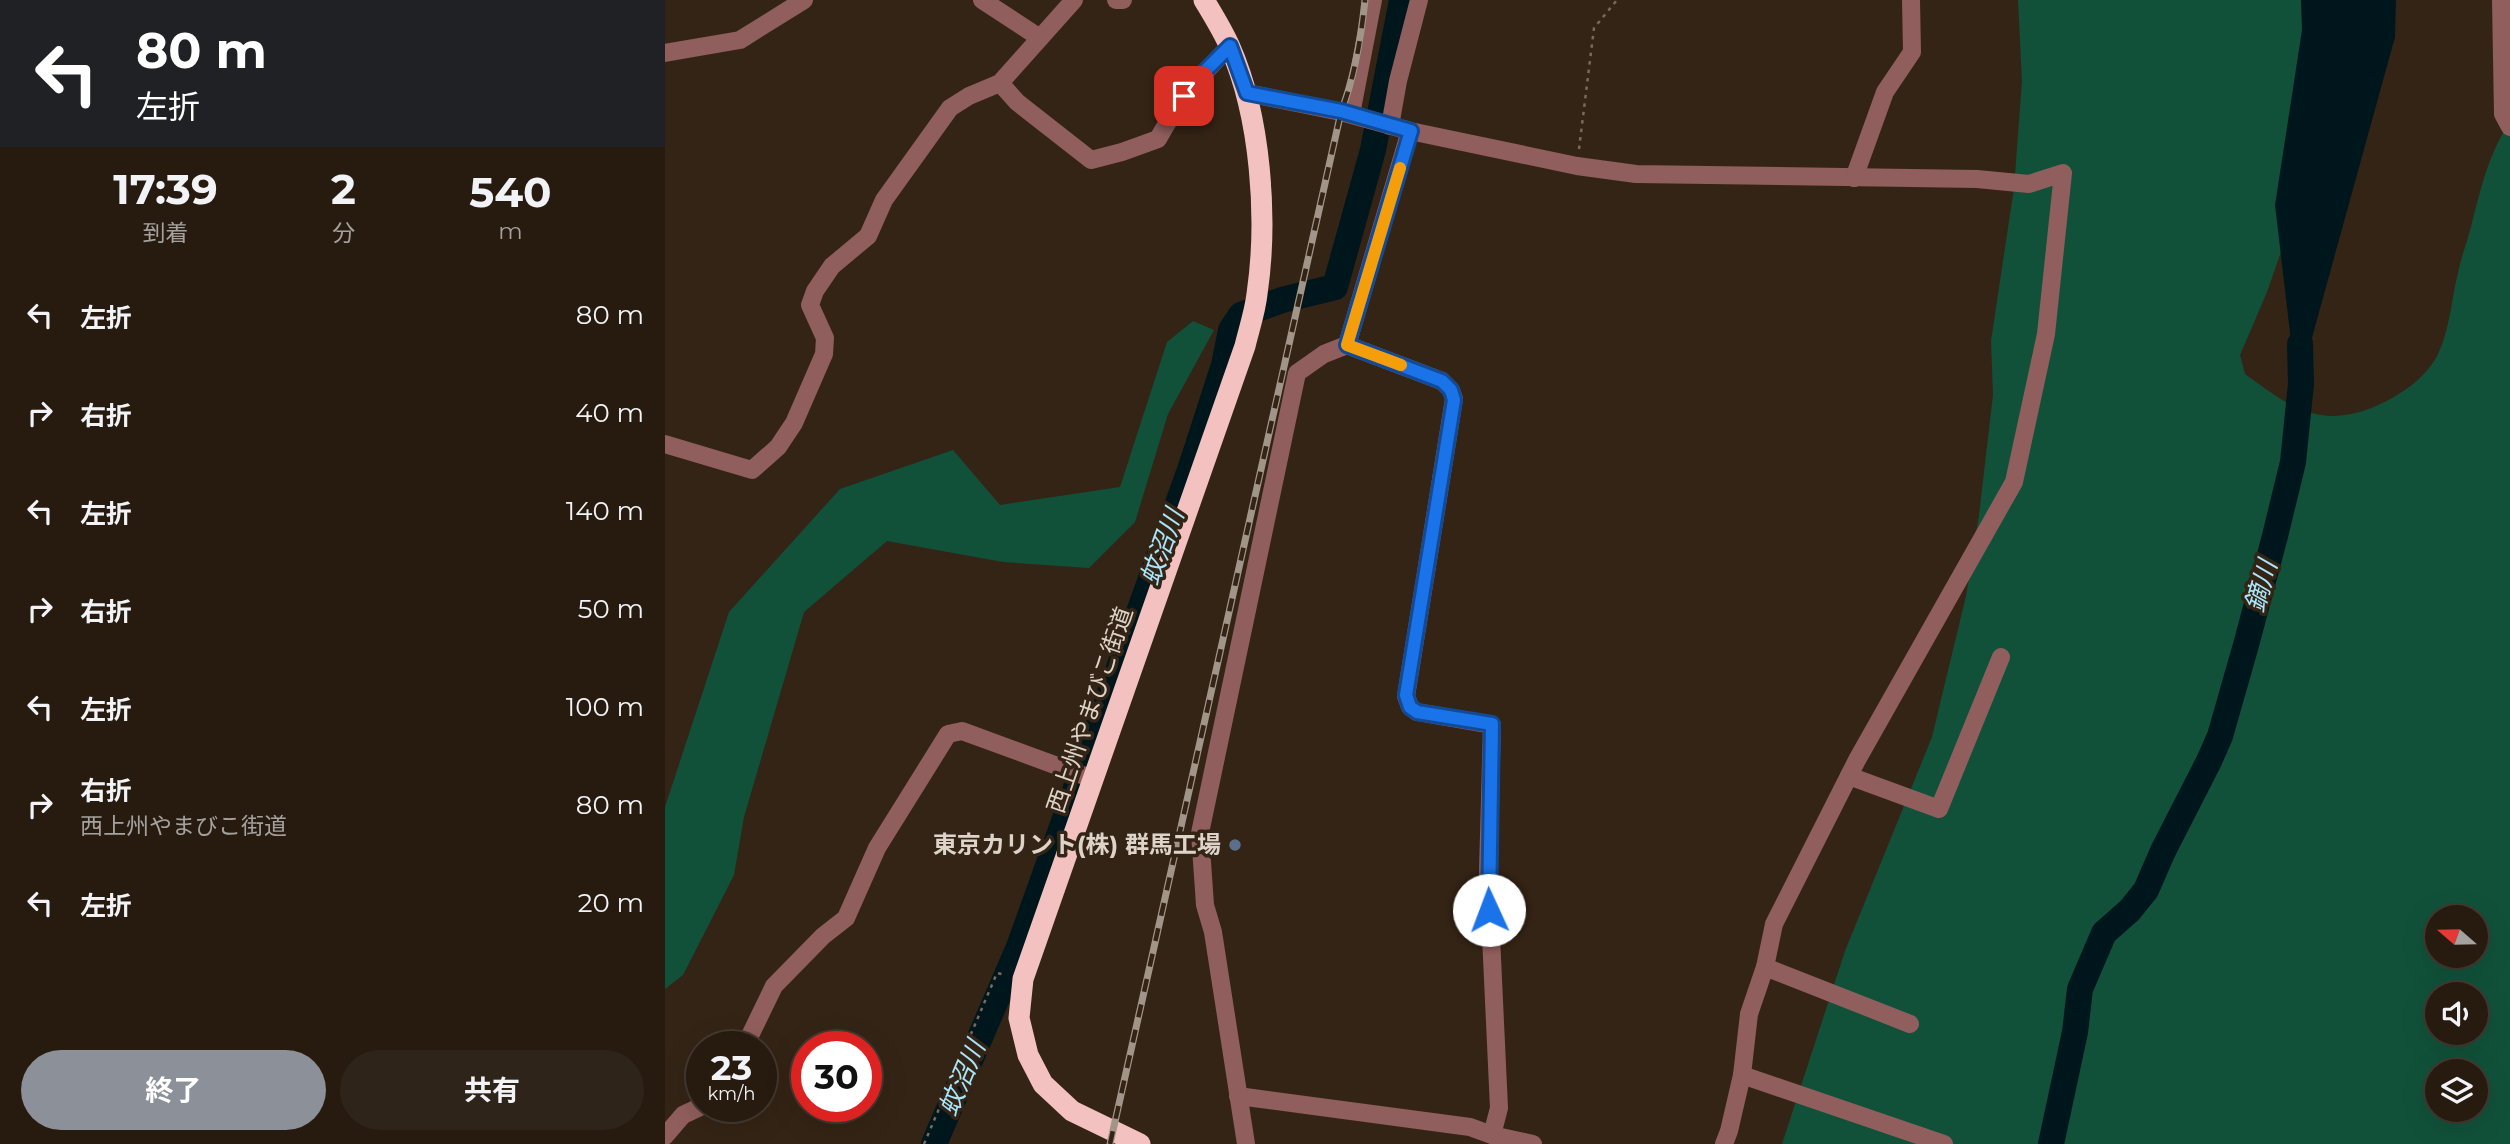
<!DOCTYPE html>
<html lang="ja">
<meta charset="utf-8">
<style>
:root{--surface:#271b10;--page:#2f2419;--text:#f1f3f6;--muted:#a4a19f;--line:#433930;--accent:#8c9099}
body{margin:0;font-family:Montserrat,"Noto Sans JP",sans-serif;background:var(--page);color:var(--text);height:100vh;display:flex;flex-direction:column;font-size:26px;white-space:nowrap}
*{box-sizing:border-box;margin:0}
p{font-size:23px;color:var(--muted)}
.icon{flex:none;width:38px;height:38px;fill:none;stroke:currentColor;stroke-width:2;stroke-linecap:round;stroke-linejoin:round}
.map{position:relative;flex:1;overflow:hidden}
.drawer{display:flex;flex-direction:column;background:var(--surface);width:665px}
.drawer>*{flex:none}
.hud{background:#202124;color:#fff;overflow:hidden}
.needle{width:46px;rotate:290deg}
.buttons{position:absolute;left:1760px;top:905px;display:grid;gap:14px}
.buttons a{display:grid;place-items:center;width:63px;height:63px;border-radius:50%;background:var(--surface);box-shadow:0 7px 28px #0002,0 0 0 2px var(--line);font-size:35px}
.speed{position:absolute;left:21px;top:1031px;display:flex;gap:14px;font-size:35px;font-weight:700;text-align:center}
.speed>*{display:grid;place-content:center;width:91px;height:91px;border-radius:50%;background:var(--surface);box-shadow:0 7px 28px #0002,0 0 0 2px var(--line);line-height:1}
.speed small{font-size:18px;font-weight:400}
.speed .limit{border:10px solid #d22;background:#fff;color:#111}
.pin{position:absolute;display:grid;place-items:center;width:60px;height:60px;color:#fff;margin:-30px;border-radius:14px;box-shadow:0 4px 10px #0006}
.me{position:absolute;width:77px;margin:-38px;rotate:358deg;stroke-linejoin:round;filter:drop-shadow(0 0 5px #0008)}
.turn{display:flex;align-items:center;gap:24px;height:147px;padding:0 21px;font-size:32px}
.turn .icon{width:91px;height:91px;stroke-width:2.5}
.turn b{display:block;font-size:49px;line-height:60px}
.eta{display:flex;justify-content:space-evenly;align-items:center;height:119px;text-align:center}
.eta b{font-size:42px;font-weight:700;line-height:49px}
.primary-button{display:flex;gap:14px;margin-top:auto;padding:14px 21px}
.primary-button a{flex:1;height:80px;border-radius:42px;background:var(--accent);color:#fff;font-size:28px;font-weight:700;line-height:80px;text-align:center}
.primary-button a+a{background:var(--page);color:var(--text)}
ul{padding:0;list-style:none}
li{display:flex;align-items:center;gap:21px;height:98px;padding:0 21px}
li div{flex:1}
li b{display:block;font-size:26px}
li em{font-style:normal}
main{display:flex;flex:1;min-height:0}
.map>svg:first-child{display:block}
.green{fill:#11513a;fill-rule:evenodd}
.water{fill:#00161d}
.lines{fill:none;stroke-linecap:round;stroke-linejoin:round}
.river{stroke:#00161d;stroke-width:26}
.path{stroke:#786a5d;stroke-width:2.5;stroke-dasharray:3.5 5;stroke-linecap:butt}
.minor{stroke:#905e5d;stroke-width:18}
.highway{stroke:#f3c1bf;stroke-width:21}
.rail-casing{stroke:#a19589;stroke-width:7}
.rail{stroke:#342415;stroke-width:4.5;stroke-dasharray:13;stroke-linecap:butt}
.route-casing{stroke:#114b97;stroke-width:18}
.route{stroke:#1a73e8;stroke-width:12}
.slow{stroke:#f59e0b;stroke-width:12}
.service-dot{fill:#5c6f8a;stroke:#342415;stroke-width:2.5}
.labels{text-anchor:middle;stroke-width:7;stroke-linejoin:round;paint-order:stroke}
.street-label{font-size:24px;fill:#ddd3c9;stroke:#342415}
.poi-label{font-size:24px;font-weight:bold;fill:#ddd3c9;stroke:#342415;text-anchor:end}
.water-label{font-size:26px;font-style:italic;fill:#a8e6fc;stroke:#342415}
</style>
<main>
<section class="drawer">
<div class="hud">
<div class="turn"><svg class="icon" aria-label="left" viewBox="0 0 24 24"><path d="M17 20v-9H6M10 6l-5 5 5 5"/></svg><div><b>80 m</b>左折</div></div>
</div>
<div class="eta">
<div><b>17:39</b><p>到着</p></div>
<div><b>2</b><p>分</p></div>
<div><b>540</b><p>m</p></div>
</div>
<ul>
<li><svg class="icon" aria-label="left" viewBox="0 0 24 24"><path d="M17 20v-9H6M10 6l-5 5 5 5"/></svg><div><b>左折</b></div><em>80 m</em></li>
<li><svg class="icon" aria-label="right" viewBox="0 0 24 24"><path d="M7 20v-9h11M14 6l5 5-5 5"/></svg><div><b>右折</b></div><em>40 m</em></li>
<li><svg class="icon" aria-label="left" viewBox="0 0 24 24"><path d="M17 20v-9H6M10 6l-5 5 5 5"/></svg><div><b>左折</b></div><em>140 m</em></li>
<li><svg class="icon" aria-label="right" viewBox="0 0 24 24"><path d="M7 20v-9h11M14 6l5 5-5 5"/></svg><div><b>右折</b></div><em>50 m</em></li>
<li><svg class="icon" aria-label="left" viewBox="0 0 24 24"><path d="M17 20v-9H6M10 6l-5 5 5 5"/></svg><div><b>左折</b></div><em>100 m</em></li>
<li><svg class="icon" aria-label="right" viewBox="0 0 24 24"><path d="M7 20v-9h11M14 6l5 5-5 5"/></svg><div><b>右折</b><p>西上州やまびこ街道</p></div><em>80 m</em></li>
<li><svg class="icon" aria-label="left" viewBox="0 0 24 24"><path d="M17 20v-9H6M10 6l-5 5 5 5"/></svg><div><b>左折</b></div><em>20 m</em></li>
</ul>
<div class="primary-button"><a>終了</a><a>共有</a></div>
</section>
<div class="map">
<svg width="1845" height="1144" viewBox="0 0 1845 1144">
<rect width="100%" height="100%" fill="#342415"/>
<g class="green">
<path d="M1353,0H1661L1617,249L1602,292L1575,355L1580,374C1625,407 1655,430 1711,406C1734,396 1760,379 1772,356C1785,331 1786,300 1793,273C1796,257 1802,242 1806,227C1815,191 1824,152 1845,122V1144H1117L1180,951L1267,737L1301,596L1314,515L1328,395L1326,341L1349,188L1357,81ZM1773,917H1811V956H1773ZM1773,994H1811V1032H1773ZM1773,1071H1811V1110H1773Z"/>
<polygon points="528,321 549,330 503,414 470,522 424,568 338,562 222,541 139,612 79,817 69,875 18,975 0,989 0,807 64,612 175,489 288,450 335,505 455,487 502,342"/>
</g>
<polygon class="water" points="1636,0 1731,0 1730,37 1632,392 1610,205 1637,30"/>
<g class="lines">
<g class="river">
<polyline points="269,1144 354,947 526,467 559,365 566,330 576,315 617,300 670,287 708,150 737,0"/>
<polyline points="1386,1144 1410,1032 1415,989 1439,933 1465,910 1481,890 1498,851 1544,761 1555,736 1581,645 1610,536 1628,462 1636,384 1635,344"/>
</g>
<g class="path">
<polyline points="914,149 929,28 952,0"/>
<polyline points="259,1144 332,973 341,975"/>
</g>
<g class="minor">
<polyline points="317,0 375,38"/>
<polyline points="451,0 458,0"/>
<polyline points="1836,0 1838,114 1845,127"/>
<polyline points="0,53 75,40 139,0"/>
<path d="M335,83L352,102L426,160L457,152L493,139C515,99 533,78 565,46"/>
<polyline points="582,93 676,112 745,131 912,166 971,174 1312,179 1364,184 1398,173 1381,334 1349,482 1192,760 1109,924 1100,967 1084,1014 1077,1075 1064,1131 1059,1144"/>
<polyline points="686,114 708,0"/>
<polyline points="725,126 733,81 754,0"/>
<polyline points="1189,178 1220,92 1247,52 1246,0"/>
<polyline points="682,345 745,131"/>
<polyline points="0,444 87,470 113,447 129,423 159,354 160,338 145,305 150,291 167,266 203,236 219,200 285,108 304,96 335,83 409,0"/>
<polyline points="1184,776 1274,809 1336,657"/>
<polyline points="1100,967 1245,1024"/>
<polyline points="80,1046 109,986 158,936 181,918 212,848 283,734 297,731 428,779"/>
<polyline points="1077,1075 1279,1144"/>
<polyline points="573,1096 805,1127 827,1135 868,1144"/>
<polyline points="0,1136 18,1115 37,1106"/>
<polyline points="581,1144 548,932 540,905 535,833 632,373 659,354 682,345 777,381 786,390 789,399 741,696 745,707 752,712 827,725 823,872 834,1108 827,1135"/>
</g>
<path class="highway" d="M475,1144L407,1111L378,1084L363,1055L354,1018L358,979L580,346C584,329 590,312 592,294C603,219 596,117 565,47C558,31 548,15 539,0"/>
<g class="rail-casing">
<path id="rail" d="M445,1144L676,112C690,76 696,38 700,0"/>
</g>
<use href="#rail" class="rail"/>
</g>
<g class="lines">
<g class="route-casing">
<polyline id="route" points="519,96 530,81 565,46 582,93 676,111 746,131 682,345 777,381 786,390 789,400 741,695 745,707 752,712 827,724 824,910"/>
</g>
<use href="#route" class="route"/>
<polyline class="slow" points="735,168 682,345 736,365"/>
</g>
<circle class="service-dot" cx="570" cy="845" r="7"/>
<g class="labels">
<g class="street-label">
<text transform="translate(425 710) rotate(-71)" y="8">西上州やまびこ街道</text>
</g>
<g class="poi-label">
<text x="556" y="853">東京カリント(株) 群馬工場</text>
</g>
<g class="water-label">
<text transform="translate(497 547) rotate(-70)" y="9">蚊沼川</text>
<text transform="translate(1596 586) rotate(-74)" y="9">鏑川</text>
<text transform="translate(297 1078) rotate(-67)" y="9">蚊沼川</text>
</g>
</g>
</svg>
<div class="buttons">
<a><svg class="needle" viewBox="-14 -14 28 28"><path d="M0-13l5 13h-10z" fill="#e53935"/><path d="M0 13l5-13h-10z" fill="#a4a19f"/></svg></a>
<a><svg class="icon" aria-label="sound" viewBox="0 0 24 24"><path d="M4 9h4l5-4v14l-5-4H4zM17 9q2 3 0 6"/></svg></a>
<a><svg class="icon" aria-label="layers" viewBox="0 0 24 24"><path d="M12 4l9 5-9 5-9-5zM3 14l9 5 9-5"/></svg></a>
</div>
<div class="speed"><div>23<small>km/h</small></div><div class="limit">30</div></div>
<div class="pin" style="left:519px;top:96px;background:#d93025"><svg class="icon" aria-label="arrive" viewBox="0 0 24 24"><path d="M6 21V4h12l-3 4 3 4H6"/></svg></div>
<svg class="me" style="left:824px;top:910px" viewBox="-20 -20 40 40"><circle r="19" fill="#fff"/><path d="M0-13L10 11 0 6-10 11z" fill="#1a73e8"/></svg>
</div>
</main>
